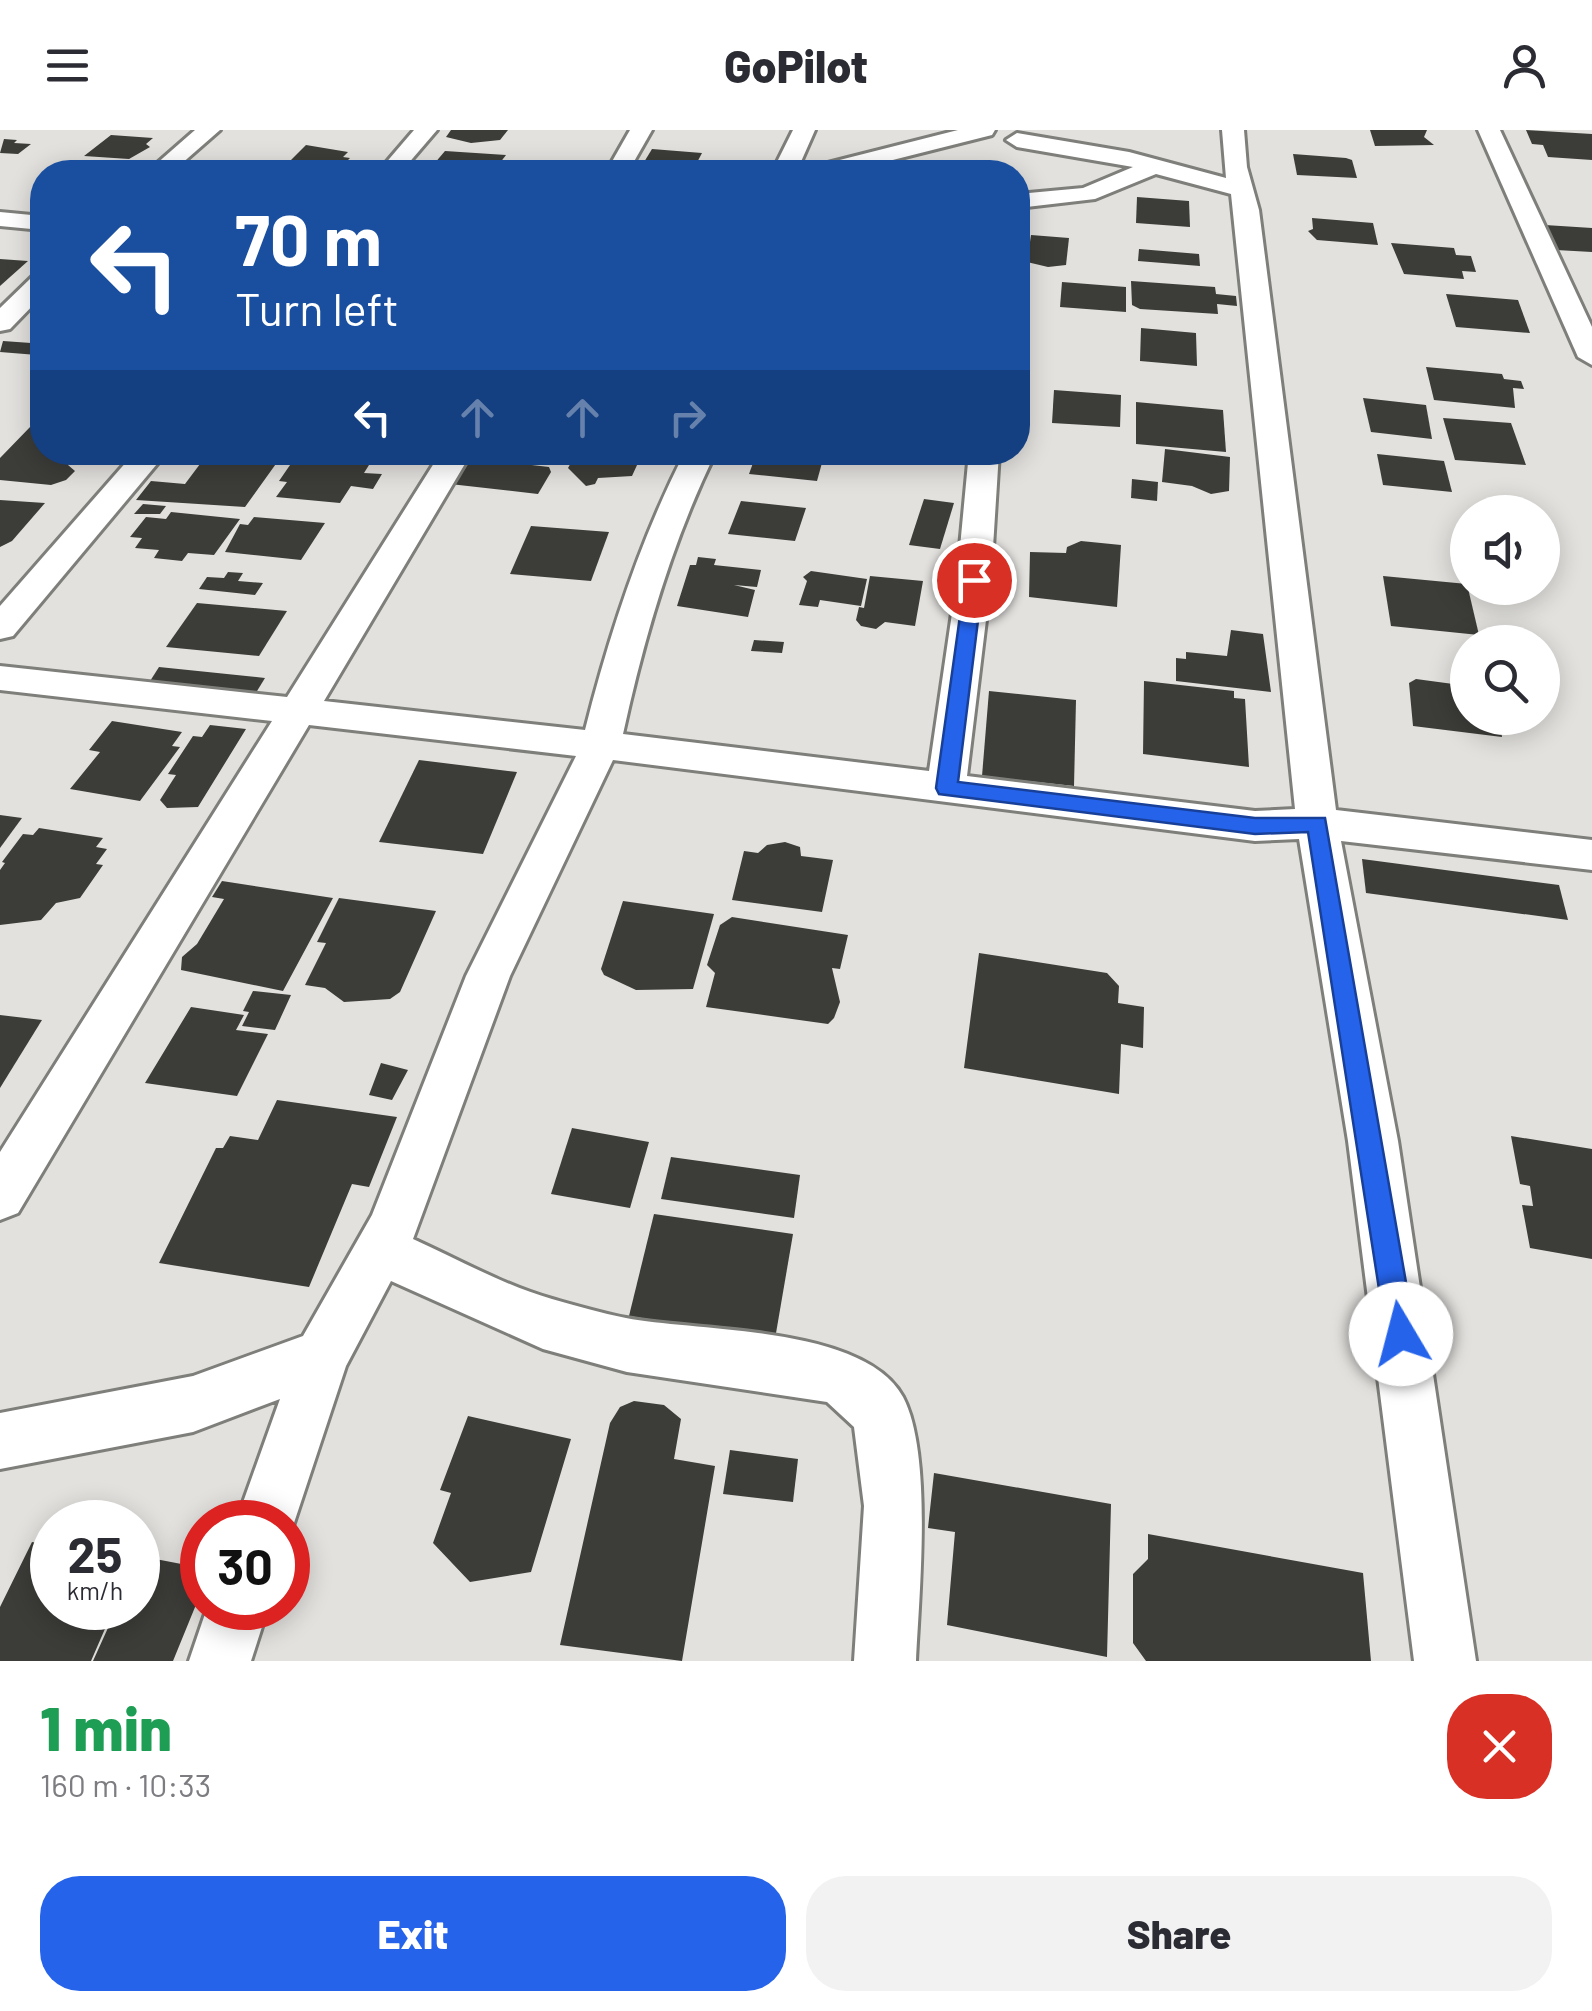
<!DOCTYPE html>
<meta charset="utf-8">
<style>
:root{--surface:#fff;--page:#f2f2f3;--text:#2b2b33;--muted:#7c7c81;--accent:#2563eb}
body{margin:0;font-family:Barlow,sans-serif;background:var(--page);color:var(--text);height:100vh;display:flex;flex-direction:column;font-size:38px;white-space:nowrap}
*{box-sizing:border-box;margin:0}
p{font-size:32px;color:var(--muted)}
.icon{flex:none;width:55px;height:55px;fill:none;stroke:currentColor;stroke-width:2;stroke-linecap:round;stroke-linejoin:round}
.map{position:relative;height:1531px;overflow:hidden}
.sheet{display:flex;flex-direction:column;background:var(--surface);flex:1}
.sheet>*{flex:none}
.banner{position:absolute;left:30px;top:30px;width:1000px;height:305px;border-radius:40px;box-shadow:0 5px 25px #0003;background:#1a4fa0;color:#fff;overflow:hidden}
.controls{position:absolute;left:1450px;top:365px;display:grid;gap:20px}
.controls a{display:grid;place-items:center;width:110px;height:110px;border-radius:50%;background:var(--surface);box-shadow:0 5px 25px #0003;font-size:50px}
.speed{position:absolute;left:30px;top:1370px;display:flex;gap:20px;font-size:50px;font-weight:700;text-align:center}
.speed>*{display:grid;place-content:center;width:130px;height:130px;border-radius:50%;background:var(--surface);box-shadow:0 5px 25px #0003;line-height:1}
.speed small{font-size:25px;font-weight:400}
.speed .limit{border:15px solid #d22;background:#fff;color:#111}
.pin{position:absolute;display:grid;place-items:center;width:85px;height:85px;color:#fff;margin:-42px;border:5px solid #fff;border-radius:50%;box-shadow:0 2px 10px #0007}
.me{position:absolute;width:110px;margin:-55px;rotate:352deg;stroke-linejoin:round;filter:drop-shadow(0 0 8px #0008)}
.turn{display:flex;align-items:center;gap:35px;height:210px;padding:0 40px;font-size:45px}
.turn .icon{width:130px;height:130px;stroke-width:2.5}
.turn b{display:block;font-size:70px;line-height:85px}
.lanes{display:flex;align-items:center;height:95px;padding:0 40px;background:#0003;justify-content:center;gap:50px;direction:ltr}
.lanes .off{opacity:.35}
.round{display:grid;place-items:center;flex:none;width:105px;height:105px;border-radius:40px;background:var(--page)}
.summary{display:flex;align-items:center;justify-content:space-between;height:170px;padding:0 40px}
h1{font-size:60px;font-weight:800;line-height:75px;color:#1e9e55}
.primary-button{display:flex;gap:20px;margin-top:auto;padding:20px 40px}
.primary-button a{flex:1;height:115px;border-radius:40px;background:var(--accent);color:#fff;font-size:40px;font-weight:800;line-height:115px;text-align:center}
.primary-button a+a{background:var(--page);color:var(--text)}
header{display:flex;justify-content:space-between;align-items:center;height:130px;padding:0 40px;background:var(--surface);font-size:45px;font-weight:800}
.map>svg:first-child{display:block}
.building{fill:#3c3c39}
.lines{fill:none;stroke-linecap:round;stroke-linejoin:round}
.street-casing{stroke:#7e7e7b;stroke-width:6}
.street{fill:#fff;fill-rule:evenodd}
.route{fill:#2563eb;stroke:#184099;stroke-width:2.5}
</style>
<header><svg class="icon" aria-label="menu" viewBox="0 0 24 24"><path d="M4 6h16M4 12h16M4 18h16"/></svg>GoPilot<svg class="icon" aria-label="person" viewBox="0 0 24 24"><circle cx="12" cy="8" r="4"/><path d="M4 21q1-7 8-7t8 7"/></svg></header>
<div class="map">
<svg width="1592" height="1531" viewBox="0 0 1592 1531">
<rect width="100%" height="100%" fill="#e2e1de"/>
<g class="building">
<polygon points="451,0 508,0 500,10 471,13 446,7"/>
<polygon points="1370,0 1427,0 1424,7 1434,15 1375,16"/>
<polygon points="1526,0 1592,4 1592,30 1548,27 1543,15 1532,14"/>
<polygon points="111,5 153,8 146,14 150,17 129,29 84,26"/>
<polygon points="4,9 17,10 14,13 31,14 18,24 0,23"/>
<polygon points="306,15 348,22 343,27 350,28 336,42 283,38"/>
<polygon points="652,19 702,23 692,42 638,42"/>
<polygon points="445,21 506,25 493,42 428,41"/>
<polygon points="1293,24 1346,28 1352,30 1357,48 1297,45"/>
<polygon points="1137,67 1189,71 1190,97 1136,93"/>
<polygon points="1312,88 1373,93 1378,115 1317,110 1308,101 1313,99"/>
<polygon points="1545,95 1592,98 1592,122 1556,120"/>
<polygon points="1031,105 1069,108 1066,135 1048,137 1027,132"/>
<polygon points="1391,113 1454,118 1456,125 1471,126 1476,142 1462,141 1464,149 1404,144"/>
<polygon points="1139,119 1199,124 1200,136 1138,131"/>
<polygon points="0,129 28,131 0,156"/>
<polygon points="1131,151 1215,157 1216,164 1236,166 1237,176 1217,174 1218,184 1140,179 1132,175"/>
<polygon points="1062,152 1126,157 1126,182 1060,177"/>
<polygon points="1446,164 1518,170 1530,203 1456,197"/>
<polygon points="1141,198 1196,203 1197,236 1140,231"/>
<polygon points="42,203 42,220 37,225 0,222 3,211 31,213"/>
<polygon points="1426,237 1502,244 1504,249 1521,251 1524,259 1513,258 1515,278 1434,270"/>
<polygon points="1054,260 1121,265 1120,297 1052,293"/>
<polygon points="1363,268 1426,275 1432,309 1371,302"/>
<polygon points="1136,272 1223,280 1226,322 1136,314"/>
<polygon points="1443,288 1511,293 1526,335 1455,330"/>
<polygon points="32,295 42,296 42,322 79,322 68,335 75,341 66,350 51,355 0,350 0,328"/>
<polygon points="1165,319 1230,327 1229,361 1211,364 1192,356 1162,352"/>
<polygon points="209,322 283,324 245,377 136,370 151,351 185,354"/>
<polygon points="299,322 374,327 364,343 382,344 373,359 351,356 340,373 276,367 287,352 279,351"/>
<polygon points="487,322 529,322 525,330 484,326"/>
<polygon points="577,322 643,322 632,346 598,348 595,354 586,356 568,338"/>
<polygon points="757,322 825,322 817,351 749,344"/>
<polygon points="1377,324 1444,331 1452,362 1383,355"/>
<polygon points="463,327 549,337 551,342 538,364 450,354"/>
<polygon points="1132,349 1158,352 1157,371 1131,368"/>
<polygon points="924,369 954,373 940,419 909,415"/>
<polygon points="0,370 45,373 12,411 0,417"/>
<polygon points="741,371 806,378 795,411 728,404"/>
<polygon points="143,374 166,376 160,384 134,384"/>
<polygon points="171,382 240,389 214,425 188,423 182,431 154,428 159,420 135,418 142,408 130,407 146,387 166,389"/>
<polygon points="254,387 325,393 301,430 225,422 240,394 248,395"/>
<polygon points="531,396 609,402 591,451 510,444"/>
<polygon points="1081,411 1121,415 1117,477 1029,467 1030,422 1066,423 1067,417"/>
<polygon points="698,427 716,429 714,435 761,440 757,457 734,455 755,460 748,487 677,476 690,435 696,435"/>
<polygon points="811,441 867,449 861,476 820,470 818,477 799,475 807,451 803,447"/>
<polygon points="228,442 243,443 238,451 263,453 255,465 199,459 207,447 224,448"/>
<polygon points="870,446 923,451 915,496 885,492 876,499 861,496 856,490 859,477 864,478"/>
<polygon points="1383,446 1467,454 1479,505 1391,496"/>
<polygon points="197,473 287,481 259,526 166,517"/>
<polygon points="1231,500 1263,504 1271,562 1176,551 1176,528 1186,529 1186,522 1227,526"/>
<polygon points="754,510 784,512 782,523 751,521"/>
<polygon points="159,537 265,548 251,571 145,559"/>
<polygon points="1416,549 1468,556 1468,588 1499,588 1502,607 1413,596 1409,553"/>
<polygon points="1144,551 1234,561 1234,568 1245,569 1249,637 1143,624"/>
<polygon points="989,561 1076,570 1074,656 982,646"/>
<polygon points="112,591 182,602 172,616 180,617 140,671 70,659 100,622 89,620"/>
<polygon points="210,595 246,599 198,677 167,678 160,670 176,645 168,644 193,606 202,607"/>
<polygon points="419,630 517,642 483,724 379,712"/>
<polygon points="0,685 22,688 0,718"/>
<polygon points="39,698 103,708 96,717 107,719 96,734 103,735 80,768 56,773 41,790 0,795 0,740 5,733 2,732 23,704 33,705"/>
<polygon points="785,712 800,717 801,726 833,730 822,782 732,770 744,721 758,723 767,715"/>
<polygon points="1362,729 1559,755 1568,790 1366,763"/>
<polygon points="222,751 333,768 283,861 181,840 182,827 197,814 224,769 212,767"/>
<polygon points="339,768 436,781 400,862 390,869 344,872 325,858 305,855 326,813 317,812"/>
<polygon points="623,771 714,784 693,859 636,860 604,845 601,839"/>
<polygon points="732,787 848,805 840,839 832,838 840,872 834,888 828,894 706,877 715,843 707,835 720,795"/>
<polygon points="979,823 1107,843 1119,856 1118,873 1144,877 1143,918 1121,914 1119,964 964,938"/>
<polygon points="253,861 291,865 275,900 242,896 249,882 243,881"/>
<polygon points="191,877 244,885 236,900 268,904 237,966 145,953"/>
<polygon points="0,885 42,890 0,958"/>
<polygon points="381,933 408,940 392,970 369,965"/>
<polygon points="277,970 397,987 369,1057 352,1054 309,1157 159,1133 216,1018 223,1018 230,1006 258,1010"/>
<polygon points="572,998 649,1012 630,1078 551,1064"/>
<polygon points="1511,1006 1592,1019 1592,1129 1530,1118 1522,1075 1533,1076 1530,1056 1520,1054"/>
<polygon points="671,1027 800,1045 794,1088 661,1069"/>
<polygon points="654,1084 793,1104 775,1209 629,1186"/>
<polygon points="634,1271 664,1275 681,1289 674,1329 715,1336 682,1531 560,1515 610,1293 620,1277"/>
<polygon points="468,1286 571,1309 531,1442 470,1452 433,1413 451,1363 440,1360"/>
<polygon points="730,1320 798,1329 793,1372 723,1364"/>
<polygon points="934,1343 1111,1374 1107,1527 947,1495 955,1402 928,1398"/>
<polygon points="1148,1404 1363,1443 1371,1531 1146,1531 1133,1513 1133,1444 1148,1429"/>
<polygon points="32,1412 52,1416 52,1478 114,1478 91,1531 0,1531 0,1477"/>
<polygon points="140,1426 202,1438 202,1460 173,1531 93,1531 117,1478 138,1478"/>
</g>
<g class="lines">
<g class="street-casing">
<g id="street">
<polygon points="195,0 220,0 172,42 147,42"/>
<polygon points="414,0 437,0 401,42 378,42"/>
<polygon points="630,0 652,0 628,42 606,42"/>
<polygon points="793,0 815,0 800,34 800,42 778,42 776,34"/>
<polygon points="958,0 995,0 992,5 845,42 808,42 812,37"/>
<path d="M1222,0H1244L1247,37L1259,80L1336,680L1592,710V740L1341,711L1398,1011L1476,1531H1414L1348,1011L1299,709L1255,711L613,630L510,846L413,1109C458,1129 505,1156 552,1169C577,1176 601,1183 626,1188C698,1202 864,1195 903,1267C933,1324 919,1465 916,1531H854L864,1376L854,1297L827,1272L627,1242L543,1219L391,1151L346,1236L288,1411V1392H236L280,1269L193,1302L0,1339V1283L193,1246L303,1206L372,1085L466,846L576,626L309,595L18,1083L0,1090V1022L272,591L0,560V536L287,567L441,322H472L324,571L585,600C609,505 640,410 685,322H716C672,411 644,508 623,604L929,641L957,449L969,322H999L991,449L967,646L1255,681L1295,679L1231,64L1156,44L1095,69L1018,78V64L1083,58L1133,37L1017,17L1006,10L1017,3L1129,22L1226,48Z"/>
<polygon points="1478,0 1500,0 1592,197 1592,235 1578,227"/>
<polygon points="0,82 42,86 42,100 0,96"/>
<polygon points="42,144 42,166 10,199 0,201 0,178 33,146"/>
<polygon points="135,322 167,322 13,506 0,509 0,476"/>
<polygon points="207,1478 268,1478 251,1531 189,1531"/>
</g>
</g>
<use href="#street" class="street"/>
</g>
<polygon class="route" points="974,444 983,450 958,652 1255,688 1325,688 1415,1204 1411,1214 1401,1218 1391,1214 1386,1204 1308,702 1255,704 939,664 936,658 965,450"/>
</svg>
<div class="controls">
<a><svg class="icon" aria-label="sound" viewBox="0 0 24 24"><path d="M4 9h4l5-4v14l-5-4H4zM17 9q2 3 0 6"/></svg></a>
<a><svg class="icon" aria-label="search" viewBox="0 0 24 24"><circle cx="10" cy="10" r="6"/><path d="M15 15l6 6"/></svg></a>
</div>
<div class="speed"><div>25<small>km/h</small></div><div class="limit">30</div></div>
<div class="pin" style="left:974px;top:450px;background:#d93025"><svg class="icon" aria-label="arrive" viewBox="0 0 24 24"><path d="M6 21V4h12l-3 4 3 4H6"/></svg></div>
<svg class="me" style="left:1401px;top:1204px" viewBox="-20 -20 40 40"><circle r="19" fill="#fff"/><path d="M0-13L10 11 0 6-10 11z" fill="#2563eb"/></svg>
<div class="banner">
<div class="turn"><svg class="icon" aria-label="left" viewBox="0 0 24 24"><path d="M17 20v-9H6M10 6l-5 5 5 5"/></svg><div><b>70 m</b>Turn left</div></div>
<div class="lanes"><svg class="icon" aria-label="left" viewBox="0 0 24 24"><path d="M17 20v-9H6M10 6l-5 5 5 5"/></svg><svg class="icon off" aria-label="ahead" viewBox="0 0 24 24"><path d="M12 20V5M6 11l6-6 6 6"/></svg><svg class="icon off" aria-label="ahead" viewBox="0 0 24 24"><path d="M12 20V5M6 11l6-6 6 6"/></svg><svg class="icon off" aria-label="right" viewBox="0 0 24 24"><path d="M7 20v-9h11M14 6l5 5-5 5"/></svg></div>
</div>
</div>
<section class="sheet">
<div class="summary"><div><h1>1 min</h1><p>160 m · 10:33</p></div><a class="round" style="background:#d93025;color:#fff"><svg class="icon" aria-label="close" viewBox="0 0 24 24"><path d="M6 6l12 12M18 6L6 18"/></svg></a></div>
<div class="primary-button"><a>Exit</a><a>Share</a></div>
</section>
